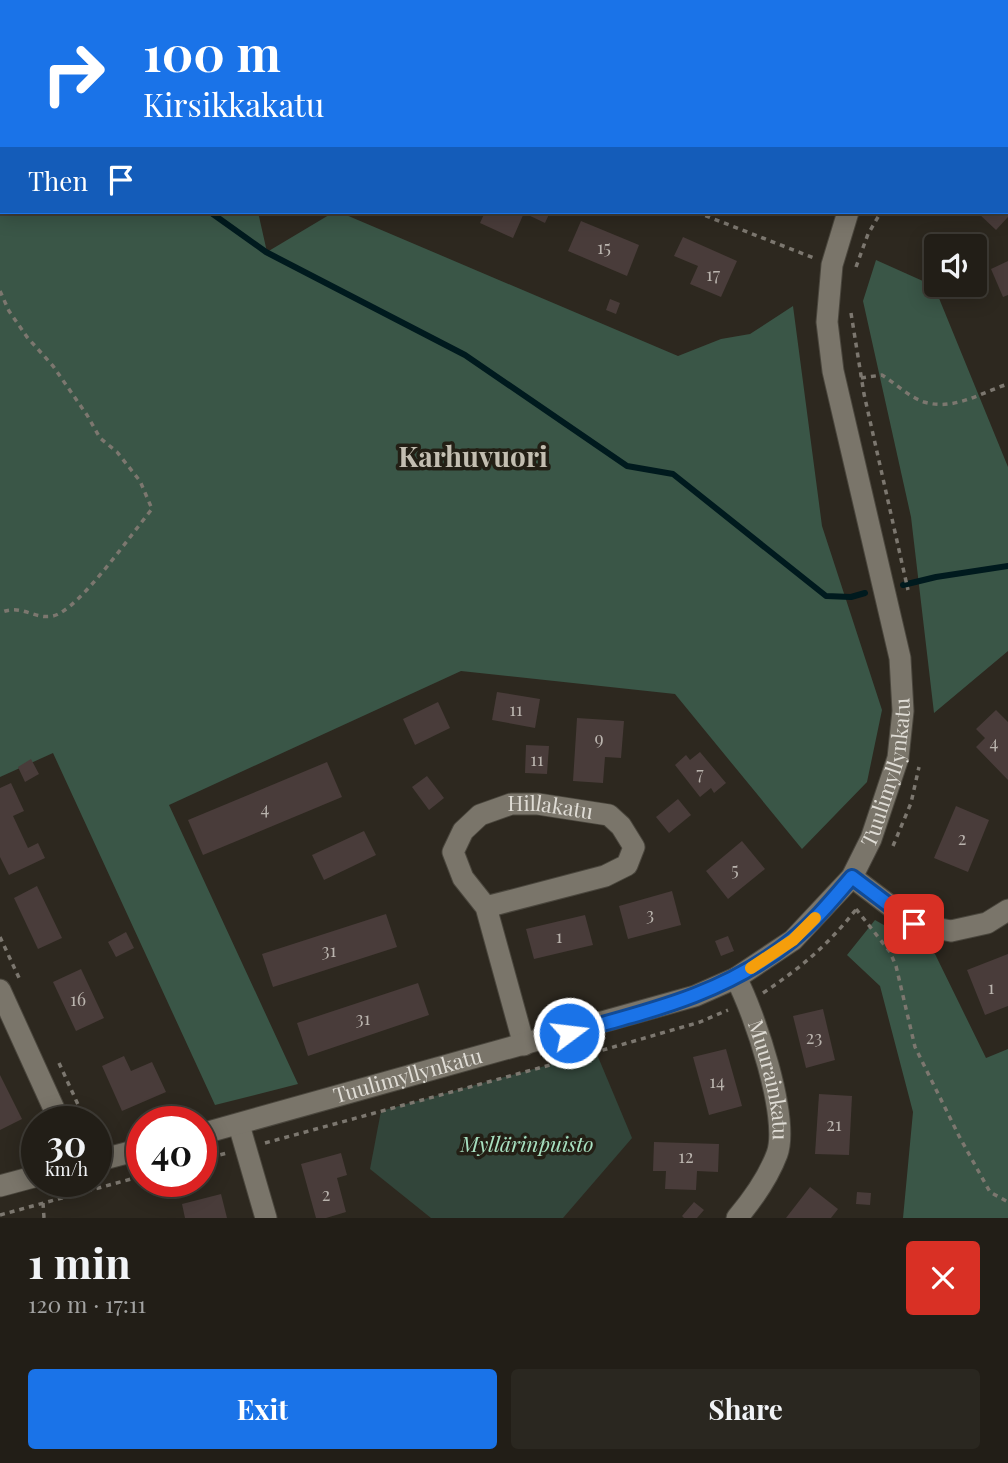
<!DOCTYPE html>
<meta charset="utf-8">
<style>
:root{--surface:#221e17;--page:#2a2720;--text:#f1f3f6;--muted:#a2a2a1;--line:#3f3c36;--accent:#1a73e8}
body{margin:0;font-family:"Playfair Display",serif;background:var(--page);color:var(--text);height:100vh;display:flex;flex-direction:column;font-size:26px;white-space:nowrap}
*{box-sizing:border-box;margin:0}
p{font-size:23px;color:var(--muted)}
.icon{flex:none;width:38px;height:38px;fill:none;stroke:currentColor;stroke-width:2;stroke-linecap:round;stroke-linejoin:round}
.map{position:relative;height:1218px;overflow:hidden}
.side{display:flex;flex-direction:column;background:var(--surface);flex:1}
.side>*{flex:none}
.guide{position:absolute;left:0px;top:0px;width:1008px;height:214px;box-shadow:0 4px 18px #0003,0 0 0 2px var(--line);background:#1a73e8;color:#fff;overflow:hidden}
.buttons{position:absolute;left:924px;top:234px;display:grid;gap:14px}
.buttons a{display:grid;place-items:center;width:63px;height:63px;border-radius:7px;background:var(--surface);box-shadow:0 4px 18px #0003,0 0 0 2px var(--line);font-size:35px}
.speed{position:absolute;left:21px;top:1106px;display:flex;gap:14px;font-size:35px;font-weight:700;text-align:center}
.speed>*{display:grid;place-content:center;width:91px;height:91px;border-radius:50%;background:var(--surface);box-shadow:0 4px 18px #0003,0 0 0 2px var(--line);line-height:1}
.speed small{font-size:18px;font-weight:400}
.speed .limit{border:10px solid #d22;background:#fff;color:#111}
.pin{position:absolute;display:grid;place-items:center;width:60px;height:60px;color:#fff;margin:-30px;border-radius:14px;box-shadow:0 4px 10px #0006}
.me{position:absolute;width:77px;margin:-38px;rotate:75deg;stroke-linejoin:round;filter:drop-shadow(0 0 5px #0008)}
.turn{display:flex;align-items:center;gap:24px;height:147px;padding:0 28px;font-size:32px}
.turn .icon{width:91px;height:91px;stroke-width:2.5}
.turn b{display:block;font-size:49px;line-height:60px}
.then{display:flex;align-items:center;height:66px;padding:0 28px;background:#0003;gap:14px;font-size:26px}
.round{display:grid;place-items:center;flex:none;width:74px;height:74px;border-radius:7px;background:var(--page)}
.head{display:flex;align-items:center;justify-content:space-between;height:119px;padding:0 28px}
h1{font-size:42px;font-weight:700;line-height:52px}
.cta{display:flex;gap:14px;margin-top:auto;padding:14px 28px}
.cta a{flex:1;height:80px;border-radius:7px;background:var(--accent);color:#fff;font-size:28px;font-weight:700;line-height:80px;text-align:center}
.cta a+a{background:var(--page);color:var(--text)}
.map>svg:first-child{display:block}
.green{fill:#32453a}
.forest{fill:#3a5647}
.lines{fill:none;stroke-linecap:round;stroke-linejoin:round}
.stream{stroke:#001a1e;stroke-width:6}
.building{fill:#493c3a}
.minor-casing{stroke:#4a463d;stroke-width:23}
.tertiary-casing{stroke:#4a463d;stroke-width:23}
.path{stroke:#7c776f;stroke-width:3.5;stroke-dasharray:5 5;stroke-linecap:butt}
.minor{stroke:#7a756a;stroke-width:21}
.tertiary{stroke:#7a756a;stroke-width:21}
.route-casing{stroke:#114b97;stroke-width:18}
.route{stroke:#1a73e8;stroke-width:12}
.slow{stroke:#f59e0b;stroke-width:12}
.labels{text-anchor:middle;stroke-width:7;stroke-linejoin:round;paint-order:stroke}
.number-label{font-size:18px;fill:#bab4ae}
.street-label{font-size:21px;fill:#dfdcd5;stroke:#231f15}
.park-label{font-size:21px;font-style:italic;fill:#a8e1c1;stroke:#231f15}
.district-label{font-size:28px;font-weight:bold;fill:#c3beb1;stroke:#231f15}
</style>
<div class="map">
<svg width="1008" height="1218" viewBox="0 0 1008 1218">
<rect width="100%" height="100%" fill="#2d281f"/>
<polygon class="green" points="596,1052 632,1138 563,1218 431,1218 370,1169 381,1111"/>
<g class="forest">
<polygon points="0,0 213,2 2,2 2,212 258,212 267,252 334,212 339,212 678,356 721,339 750,334 793,306 822,526 882,710 867,782 802,849 675,694 461,671 169,805 298,1084 215,1105 53,753 0,777"/>
<polygon points="876,260 934,286 1008,467 1008,651 934,713 911,517 863,301"/>
<polygon points="875,920 935,954 986,1058 1008,1049 1008,1218 903,1218 913,1112 880,986 847,955"/>
</g>
<g class="lines">
<g class="stream">
<polyline points="124,0 125,2"/>
<polyline points="210,212 266,252 465,355 627,466 673,474 826,596 851,597 865,593"/>
<polyline points="903,585 936,577 1008,566"/>
</g>
</g>
<g class="building">
<polygon points="485,212 550,212 545,223 524,213 513,238 480,223"/>
<polygon points="977,212 1008,212 1008,217 996,230"/>
<polygon points="581,221 639,245 627,276 568,251"/>
<polygon points="683,237 737,261 721,297 690,284 698,266 674,256"/>
<polygon points="1008,261 1008,295 1003,297 991,269"/>
<polygon points="610,299 620,303 616,314 606,310"/>
<polygon points="497,692 540,699 535,728 492,720"/>
<polygon points="438,702 450,728 415,745 403,719"/>
<polygon points="996,710 1008,722 1008,780 976,747 985,738 976,729"/>
<polygon points="577,718 624,721 621,758 605,757 603,783 573,781"/>
<polygon points="526,745 549,746 547,774 525,773"/>
<polygon points="700,752 726,783 714,793 711,788 700,797 675,765 686,755 690,760"/>
<polygon points="31,759 39,774 25,782 18,767"/>
<polygon points="327,762 342,797 203,855 188,820"/>
<polygon points="427,776 444,798 429,810 412,787"/>
<polygon points="11,783 24,811 13,816 28,848 38,843 45,858 9,875 0,857 0,788"/>
<polygon points="678,799 691,815 669,833 656,817"/>
<polygon points="956,806 989,820 968,872 934,858"/>
<polygon points="364,831 376,855 324,880 312,855"/>
<polygon points="742,841 765,869 728,899 706,871"/>
<polygon points="37,886 62,938 38,949 14,898"/>
<polygon points="672,891 681,925 628,939 619,906"/>
<polygon points="386,914 397,947 273,987 262,954"/>
<polygon points="585,915 593,945 534,959 526,929"/>
<polygon points="126,932 134,948 116,957 108,942"/>
<polygon points="728,936 734,951 721,956 715,941"/>
<polygon points="1008,954 1008,1006 985,1015 967,970"/>
<polygon points="81,969 104,1018 76,1031 53,982"/>
<polygon points="418,983 429,1015 308,1056 297,1023"/>
<polygon points="823,1009 835,1060 806,1068 793,1016"/>
<polygon points="726,1049 742,1106 709,1115 693,1057"/>
<polygon points="124,1056 131,1071 152,1062 166,1092 122,1111 102,1066"/>
<polygon points="0,1075 22,1119 0,1130"/>
<polygon points="819,1094 852,1096 849,1155 815,1154"/>
<polygon points="654,1142 719,1144 718,1172 697,1171 696,1190 665,1189 666,1171 653,1171"/>
<polygon points="341,1153 347,1175 337,1178 346,1212 326,1218 316,1218 301,1164"/>
<polygon points="810,1187 838,1209 831,1218 786,1218"/>
<polygon points="857,1192 871,1193 870,1205 856,1204"/>
<polygon points="221,1194 227,1218 185,1218 182,1204"/>
<polygon points="694,1202 704,1210 697,1218 684,1218 682,1216"/>
</g>
<g class="lines">
<g class="minor-casing">
<g id="minor">
<polyline points="828,0 830,2"/>
<polyline points="385,2 385,0"/>
<polyline points="1006,135 1008,136"/>
<polyline points="852,877 914,924 951,931 987,923 1008,910"/>
<path id="s1" d="M486,907L463,878L453,852L463,831L480,815L511,804H538L609,815L621,826L634,847L627,865L605,876L486,907L524,1045"/>
<path id="s2" d="M736,978C754,1012 790,1118 777,1154C768,1178 753,1199 737,1218"/>
<polyline points="0,990 60,1122"/>
<polyline points="239,1125 266,1218"/>
</g>
</g>
<g class="tertiary-casing">
<g id="tertiary">
<polyline points="1001,2 1002,0"/>
<path id="s3" d="M201,1134L695,996L736,978L793,940L852,877L871,839L898,758L903,711L900,658L833,371L827,322L832,265L848,212"/>
<polyline points="96,1161 142,1149"/>
<polyline points="0,1186 37,1176"/>
</g>
</g>
<g class="path">
<polyline points="1006,39 1008,37"/>
<polyline points="696,212 814,258"/>
<polyline points="856,267 868,234 881,212"/>
<path d="M0,291L9,311L27,337L53,366L87,415L100,438L117,452L140,481L152,509C132,533 79,610 53,616C34,620 21,603 0,613"/>
<polyline points="851,313 864,394 908,590"/>
<path d="M861,378L882,375C895,383 909,397 924,402C954,411 980,393 1008,384"/>
<polyline points="893,846 911,803 919,767"/>
<polyline points="856,909 890,952 896,966 915,1047 959,1136 990,1192 1008,1202"/>
<polyline points="0,937 20,980"/>
<path d="M763,993C802,967 829,944 858,907"/>
<polyline points="59,1063 86,1122"/>
<polyline points="265,1143 572,1059 700,1022 728,1010"/>
<polyline points="201,1160 227,1153"/>
<polyline points="43,1203 44,1218"/>
<polyline points="0,1215 142,1176"/>
</g>
<use href="#minor" class="minor"/>
<use href="#tertiary" class="tertiary"/>
</g>
<g class="lines">
<g class="route-casing">
<path id="route" d="M569,1033C650,1011 725,994 792,940C814,922 833,899 852,877L914,924"/>
</g>
<use href="#route" class="route"/>
<polyline class="slow" points="751,968 793,940 815,918"/>
</g>
<g class="labels">
<g class="number-label">
<text x="604" y="254">15</text>
<text x="713" y="281">17</text>
<text x="516" y="716">11</text>
<text x="599" y="745">9</text>
<text x="994" y="749">4</text>
<text x="537" y="766">11</text>
<text x="700" y="780">7</text>
<text x="265" y="815">4</text>
<text x="962" y="845">2</text>
<text x="735" y="876">5</text>
<text x="650" y="921">3</text>
<text x="559" y="943">1</text>
<text x="329" y="957">31</text>
<text x="991" y="994">1</text>
<text x="78" y="1006">16</text>
<text x="363" y="1025">31</text>
<text x="814" y="1044">23</text>
<text x="717" y="1088">14</text>
<text x="834" y="1131">21</text>
<text x="686" y="1163">12</text>
<text x="326" y="1201">2</text>
</g>
<g class="street-label">
<text dy="7" stroke="none"><textPath href="#s3" startOffset="824">Tuulimyllynkatu</textPath></text>
<text dy="7" stroke="none"><textPath href="#s1" startOffset="184">Hillakatu</textPath></text>
<text dy="7" stroke="none"><textPath href="#s3" startOffset="215">Tuulimyllynkatu</textPath></text>
<text dy="7" stroke="none"><textPath href="#s2" startOffset="108">Muurainkatu</textPath></text>
</g>
<g class="park-label">
<text x="527" y="1152">Myllärinpuisto</text>
</g>
<g class="district-label">
<text x="473" y="467">Karhuvuori</text>
</g>
</g>
</svg>
<div class="buttons">
<a><svg class="icon" aria-label="sound" viewBox="0 0 24 24"><path d="M4 9h4l5-4v14l-5-4H4zM17 9q2 3 0 6"/></svg></a>
</div>
<div class="speed"><div>30<small>km/h</small></div><div class="limit">40</div></div>
<div class="pin" style="left:914px;top:924px;background:#d93025"><svg class="icon" aria-label="arrive" viewBox="0 0 24 24"><path d="M6 21V4h12l-3 4 3 4H6"/></svg></div>
<svg class="me" style="left:569px;top:1033px" viewBox="-20 -20 40 40"><circle r="17" fill="#1a73e8" stroke="#fff" stroke-width="3"/><path d="M0-11L8 9 0 5-8 9z" fill="#fff"/></svg>
<div class="guide">
<div class="turn"><svg class="icon" aria-label="right" viewBox="0 0 24 24"><path d="M7 20v-9h11M14 6l5 5-5 5"/></svg><div><b>100 m</b>Kirsikkakatu</div></div>
<div class="then">Then<svg class="icon" aria-label="arrive" viewBox="0 0 24 24"><path d="M6 21V4h12l-3 4 3 4H6"/></svg></div>
</div>
</div>
<section class="side">
<div class="head"><div><h1>1 min</h1><p>120 m · 17:11</p></div><a class="round" style="background:#d93025;color:#fff"><svg class="icon" aria-label="close" viewBox="0 0 24 24"><path d="M6 6l12 12M18 6L6 18"/></svg></a></div>
<div class="cta"><a>Exit</a><a>Share</a></div>
</section>
